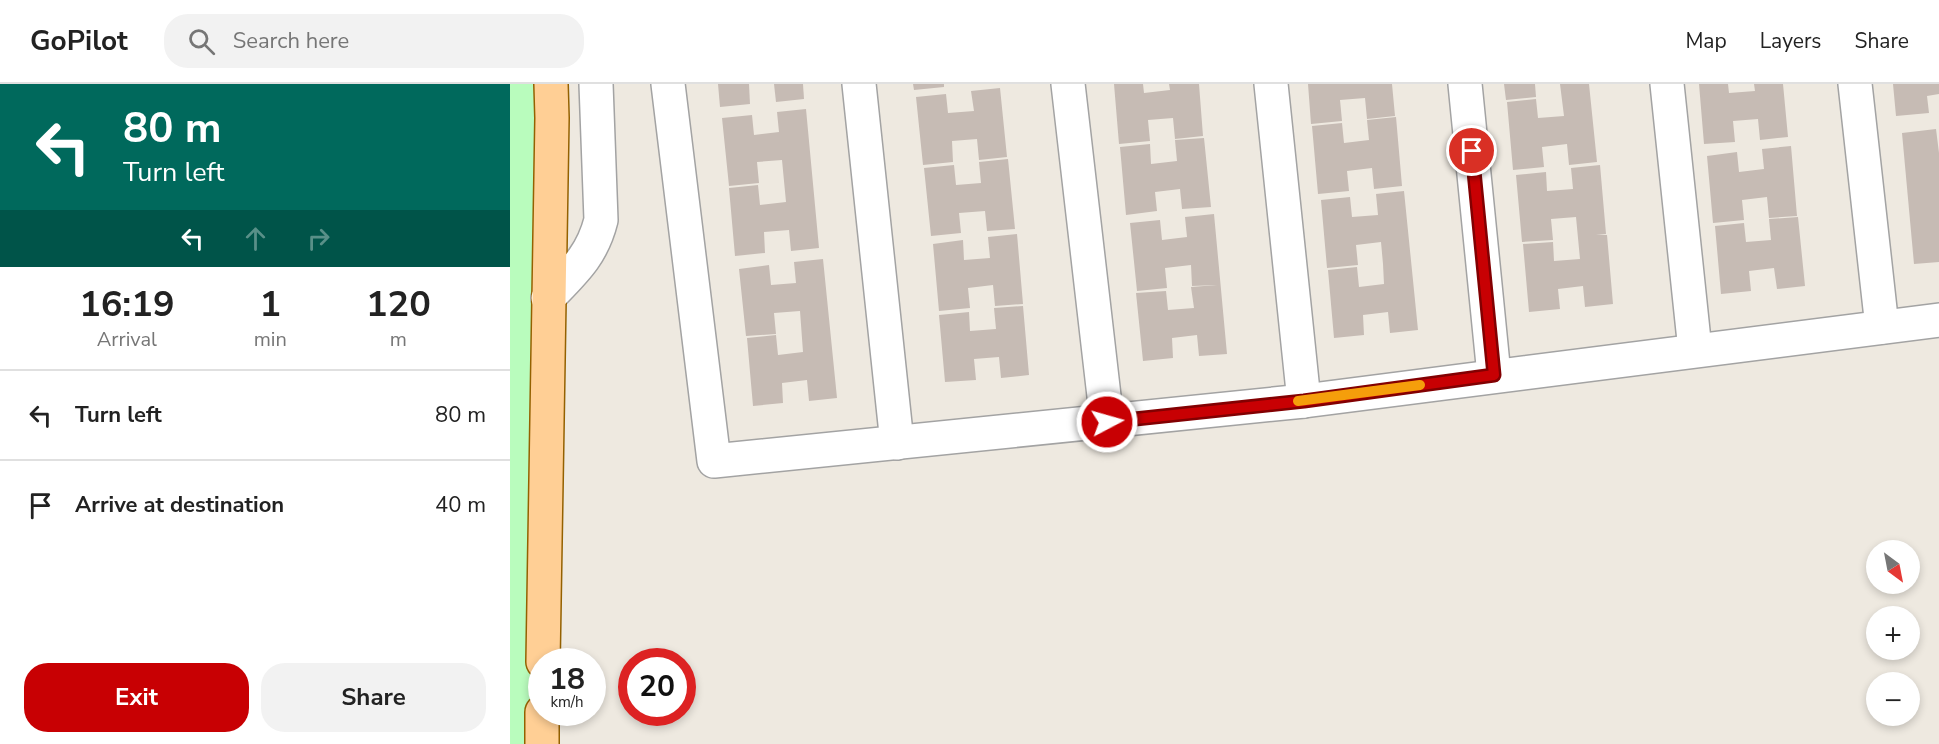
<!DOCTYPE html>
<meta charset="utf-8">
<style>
:root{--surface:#fff;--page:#f2f2f2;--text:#222;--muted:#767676;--line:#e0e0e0;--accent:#c80003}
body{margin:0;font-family:"Nunito Sans",sans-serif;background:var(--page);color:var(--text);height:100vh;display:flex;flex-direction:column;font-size:22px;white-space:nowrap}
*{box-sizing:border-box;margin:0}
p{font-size:20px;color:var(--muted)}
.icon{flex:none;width:33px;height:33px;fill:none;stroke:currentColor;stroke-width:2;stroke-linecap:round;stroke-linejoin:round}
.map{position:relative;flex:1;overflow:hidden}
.drawer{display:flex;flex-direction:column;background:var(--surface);width:510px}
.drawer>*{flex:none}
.guide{background:#00695c;color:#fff;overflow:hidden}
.needle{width:39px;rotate:148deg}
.fabs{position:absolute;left:1356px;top:456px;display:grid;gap:12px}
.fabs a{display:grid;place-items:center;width:54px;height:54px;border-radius:50%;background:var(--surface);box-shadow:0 3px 9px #0003;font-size:30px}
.speed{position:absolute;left:18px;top:564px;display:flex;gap:12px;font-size:30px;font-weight:700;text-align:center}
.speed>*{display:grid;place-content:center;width:78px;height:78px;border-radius:50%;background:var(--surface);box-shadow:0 3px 9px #0003;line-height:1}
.speed small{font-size:15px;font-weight:400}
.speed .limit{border:9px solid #d22;background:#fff;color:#111}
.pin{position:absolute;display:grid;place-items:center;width:51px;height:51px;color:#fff;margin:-26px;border:3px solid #fff;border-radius:50%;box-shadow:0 2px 6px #0007}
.me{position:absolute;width:66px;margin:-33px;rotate:84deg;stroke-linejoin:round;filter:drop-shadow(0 0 4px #0008)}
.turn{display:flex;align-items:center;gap:21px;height:126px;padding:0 24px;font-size:27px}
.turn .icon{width:78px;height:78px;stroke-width:2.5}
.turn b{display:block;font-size:42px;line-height:51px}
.lanes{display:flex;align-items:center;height:57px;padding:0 24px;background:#0003;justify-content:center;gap:30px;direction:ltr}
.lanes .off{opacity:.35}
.eta{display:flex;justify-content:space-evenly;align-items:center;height:102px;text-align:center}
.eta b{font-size:36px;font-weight:700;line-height:42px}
.primary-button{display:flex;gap:12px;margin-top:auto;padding:12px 24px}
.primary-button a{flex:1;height:69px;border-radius:24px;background:var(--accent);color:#fff;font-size:24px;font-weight:700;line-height:69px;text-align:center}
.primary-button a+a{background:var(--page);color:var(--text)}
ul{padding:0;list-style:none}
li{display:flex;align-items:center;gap:18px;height:90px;padding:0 24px;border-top:2px solid var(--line)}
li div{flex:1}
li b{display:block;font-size:22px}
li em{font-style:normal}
header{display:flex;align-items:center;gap:36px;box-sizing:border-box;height:84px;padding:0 30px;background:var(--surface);border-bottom:2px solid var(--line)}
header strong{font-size:28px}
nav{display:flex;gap:33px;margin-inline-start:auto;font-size:21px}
.search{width:420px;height:54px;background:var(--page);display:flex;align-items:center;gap:15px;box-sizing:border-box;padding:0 21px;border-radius:24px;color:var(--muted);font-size:22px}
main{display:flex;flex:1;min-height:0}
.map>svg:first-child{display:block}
.park{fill:#b9fcbd}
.building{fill:#c6bbb4}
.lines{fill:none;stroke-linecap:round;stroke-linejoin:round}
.minor-casing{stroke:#a3a3a3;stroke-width:36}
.major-casing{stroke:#946100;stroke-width:36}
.minor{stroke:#fff;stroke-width:33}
.major{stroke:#ffcf95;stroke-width:33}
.route-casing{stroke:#820002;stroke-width:15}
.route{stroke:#c80003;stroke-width:10}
.slow{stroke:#f59e0b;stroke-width:10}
</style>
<header>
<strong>GoPilot</strong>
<div class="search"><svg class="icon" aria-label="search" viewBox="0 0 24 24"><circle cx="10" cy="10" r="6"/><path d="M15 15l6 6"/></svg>Search here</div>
<nav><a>Map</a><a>Layers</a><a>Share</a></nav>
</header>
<main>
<section class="drawer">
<div class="guide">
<div class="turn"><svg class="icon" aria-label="left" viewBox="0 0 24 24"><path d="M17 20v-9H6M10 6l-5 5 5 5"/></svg><div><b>80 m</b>Turn left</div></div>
<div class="lanes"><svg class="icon" aria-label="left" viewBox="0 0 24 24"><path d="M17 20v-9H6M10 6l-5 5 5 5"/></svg><svg class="icon off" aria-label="ahead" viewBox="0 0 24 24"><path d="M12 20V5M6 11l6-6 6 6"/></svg><svg class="icon off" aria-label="right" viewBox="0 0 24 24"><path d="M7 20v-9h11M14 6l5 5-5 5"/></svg></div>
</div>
<div class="eta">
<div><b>16:19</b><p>Arrival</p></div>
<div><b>1</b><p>min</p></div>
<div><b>120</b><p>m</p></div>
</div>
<ul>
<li><svg class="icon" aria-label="left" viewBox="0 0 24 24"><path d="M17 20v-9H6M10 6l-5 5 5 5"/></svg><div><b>Turn left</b></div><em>80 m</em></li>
<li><svg class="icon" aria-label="arrive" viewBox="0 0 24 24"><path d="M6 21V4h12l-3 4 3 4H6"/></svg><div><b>Arrive at destination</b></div><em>40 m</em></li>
</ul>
<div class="primary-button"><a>Exit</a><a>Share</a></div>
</section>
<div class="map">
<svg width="1429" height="660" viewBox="0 0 1429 660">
<rect width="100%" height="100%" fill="#eee9e0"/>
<polygon class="park" points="0,0 31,0 31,22 22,660 0,660"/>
<g class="building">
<polygon points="208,0 239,0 240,20 210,23"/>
<polygon points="264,0 293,0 294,15 266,18"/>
<polygon points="403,0 434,0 434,3 404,6"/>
<polygon points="604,0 633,0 634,9 660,6 659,0 689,0 693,52 665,55 663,34 638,36 640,57 609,60"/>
<polygon points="798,0 882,0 885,32 857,35 855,14 830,16 832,37 801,40"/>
<polygon points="994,0 1025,0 1026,13 996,16"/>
<polygon points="1050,0 1079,0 1087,78 1059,81 1057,60 1032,63 1034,83 1003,86 997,18 1026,15 1028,34 1054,32"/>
<polygon points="1189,0 1218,0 1219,9 1245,7 1244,0 1273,0 1278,53 1250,56 1248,35 1223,37 1225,58 1194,60"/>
<polygon points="1383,0 1429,0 1429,10 1417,12 1419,29 1386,32"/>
<polygon points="490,4 497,73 469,76 467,55 442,57 443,78 413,81 406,13 436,10 438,29 464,27 461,7"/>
<polygon points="296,25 309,164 281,167 279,146 254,148 255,169 225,172 219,104 248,101 250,121 276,118 272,76 247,78 249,99 219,102 212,34 242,31 244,51 269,48 267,28"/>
<polygon points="886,33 892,102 864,105 862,84 837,87 839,107 808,110 802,42 832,39 834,59 859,56 857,36"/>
<polygon points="1426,45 1429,69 1429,178 1404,180 1392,49"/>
<polygon points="694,54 701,123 672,125 670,105 645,108 647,127 616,131 610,63 640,60 641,80 667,77 665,56"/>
<polygon points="1281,62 1287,132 1259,134 1257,113 1232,116 1234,136 1203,139 1197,72 1227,68 1229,88 1254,85 1252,65"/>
<polygon points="498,75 505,145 477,147 475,127 449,129 451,149 421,152 414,84 444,81 446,101 471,99 469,78"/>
<polygon points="1090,81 1096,150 1086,151 1097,151 1103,220 1075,223 1073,202 1048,205 1050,225 1019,228 1013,160 1043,158 1044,177 1070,175 1066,133 1041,135 1043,156 1012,158 1006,91 1036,88 1037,107 1063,105 1061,84"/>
<polygon points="894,107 908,246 880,249 878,228 853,231 854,251 824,254 818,186 847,183 849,203 874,200 873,180 871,158 846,161 848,181 817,184 811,116 840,113 842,133 868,131 866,110"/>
<polygon points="704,130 717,270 689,272 687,251 662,254 663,274 633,277 626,209 656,207 658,226 684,224 681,203 707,201 682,202 681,181 655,184 657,204 627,207 620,139 650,136 652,156 677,153 675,133"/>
<polygon points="1288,133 1295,202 1267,205 1264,184 1239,187 1241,207 1211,210 1205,142 1234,139 1236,158 1261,156 1259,135"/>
<polygon points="507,150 513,220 485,222 483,201 458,204 460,224 429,227 423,160 453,156 454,176 480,174 478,153"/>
<polygon points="313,175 327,314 299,317 297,296 272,299 273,319 243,322 237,254 266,251 268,271 293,268 290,227 264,229 266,250 236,252 229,185 259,181 261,201 286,199 284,178"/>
<polygon points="513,222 519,291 491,294 489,273 464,275 466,296 435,298 429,231 459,228 460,247 486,245 484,224"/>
</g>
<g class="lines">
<g class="minor-casing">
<g id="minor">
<polyline points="158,0 204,377 794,317 1429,236"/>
<polyline points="349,0 387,359"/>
<polyline points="558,0 597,338"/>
<polyline points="761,0 794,317"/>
<polyline points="955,0 984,291"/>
<polyline points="1157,0 1185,266"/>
<polyline points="1345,0 1372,243"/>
<path d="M38,214C63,188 82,172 91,136L86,0"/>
</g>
</g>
<g class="major-casing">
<g id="major">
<polyline points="33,578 42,34 41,0"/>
<polyline points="32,660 32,628"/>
</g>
</g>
<use href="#minor" class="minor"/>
<use href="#major" class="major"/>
</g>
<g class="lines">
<g class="route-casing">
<polyline id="route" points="597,338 794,317 984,291 962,67"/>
</g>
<use href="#route" class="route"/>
<polyline class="slow" points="788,317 910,301"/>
</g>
</svg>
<div class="fabs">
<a><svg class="needle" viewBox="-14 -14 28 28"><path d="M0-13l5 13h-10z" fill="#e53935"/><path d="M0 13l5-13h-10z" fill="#767676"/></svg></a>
<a>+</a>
<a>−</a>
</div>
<div class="speed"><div>18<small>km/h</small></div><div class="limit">20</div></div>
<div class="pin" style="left:962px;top:67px;background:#d93025"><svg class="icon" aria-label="arrive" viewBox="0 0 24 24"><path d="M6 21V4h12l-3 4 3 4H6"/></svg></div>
<svg class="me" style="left:597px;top:338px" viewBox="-20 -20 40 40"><circle r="17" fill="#c80003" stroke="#fff" stroke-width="3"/><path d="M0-11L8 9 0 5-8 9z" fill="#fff"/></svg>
</div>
</main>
